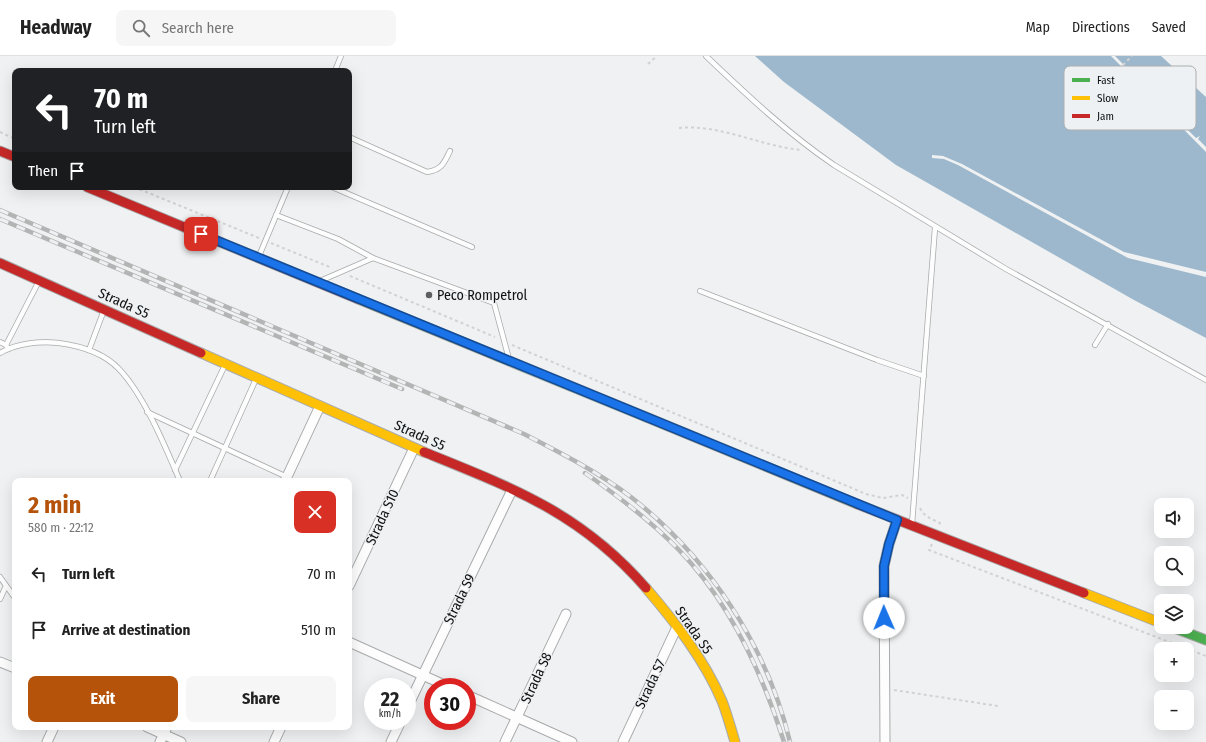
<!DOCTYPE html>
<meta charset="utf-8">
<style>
:root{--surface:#fff;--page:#f6f6f6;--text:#222;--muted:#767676;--line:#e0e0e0;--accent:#b45309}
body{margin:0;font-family:"Fira Sans Condensed",sans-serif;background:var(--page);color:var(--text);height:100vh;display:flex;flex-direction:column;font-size:15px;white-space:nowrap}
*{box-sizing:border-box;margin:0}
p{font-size:13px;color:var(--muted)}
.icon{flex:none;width:22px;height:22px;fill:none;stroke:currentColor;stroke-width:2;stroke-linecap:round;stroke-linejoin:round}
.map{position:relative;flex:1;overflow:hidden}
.drawer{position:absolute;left:12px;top:422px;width:340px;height:252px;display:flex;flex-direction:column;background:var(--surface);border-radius:8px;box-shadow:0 4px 16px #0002}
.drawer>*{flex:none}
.top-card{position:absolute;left:12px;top:12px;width:340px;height:122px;border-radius:8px;box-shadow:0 4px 16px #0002;background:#202124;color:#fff;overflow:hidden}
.tools{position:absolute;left:1154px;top:442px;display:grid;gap:8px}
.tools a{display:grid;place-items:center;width:40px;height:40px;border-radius:8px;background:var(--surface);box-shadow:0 4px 16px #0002;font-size:20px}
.speed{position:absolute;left:364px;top:622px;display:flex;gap:8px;font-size:20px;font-weight:700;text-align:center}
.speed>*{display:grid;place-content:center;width:52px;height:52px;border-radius:50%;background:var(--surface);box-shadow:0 4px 16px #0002;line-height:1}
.speed small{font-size:10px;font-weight:400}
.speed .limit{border:6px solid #d22;background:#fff;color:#111}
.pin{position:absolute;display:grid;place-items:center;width:34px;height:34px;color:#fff;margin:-17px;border-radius:8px;box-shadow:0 2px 6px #0006}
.me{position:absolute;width:44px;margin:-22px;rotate:359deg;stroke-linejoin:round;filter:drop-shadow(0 0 3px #0008)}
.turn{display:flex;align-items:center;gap:14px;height:84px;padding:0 16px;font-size:18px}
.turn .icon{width:52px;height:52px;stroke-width:2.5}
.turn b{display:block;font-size:28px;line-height:34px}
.then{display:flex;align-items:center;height:38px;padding:0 16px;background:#0003;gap:8px;font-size:15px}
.round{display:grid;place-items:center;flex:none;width:42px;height:42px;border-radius:8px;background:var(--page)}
.head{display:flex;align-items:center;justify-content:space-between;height:68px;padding:0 16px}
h1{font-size:24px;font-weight:700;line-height:30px;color:var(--accent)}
.button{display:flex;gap:8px;margin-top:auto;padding:8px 16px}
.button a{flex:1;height:46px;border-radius:8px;background:var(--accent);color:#fff;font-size:16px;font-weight:700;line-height:46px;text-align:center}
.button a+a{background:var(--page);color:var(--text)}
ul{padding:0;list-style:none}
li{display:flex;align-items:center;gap:12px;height:56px;padding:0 16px}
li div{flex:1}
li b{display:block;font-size:15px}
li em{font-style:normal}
header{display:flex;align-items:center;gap:24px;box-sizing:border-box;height:56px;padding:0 20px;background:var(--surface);border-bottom:1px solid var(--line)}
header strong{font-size:19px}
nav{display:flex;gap:22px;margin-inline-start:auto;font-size:14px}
.search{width:280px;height:36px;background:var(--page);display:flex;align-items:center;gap:10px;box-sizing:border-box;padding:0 14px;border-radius:8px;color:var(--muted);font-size:15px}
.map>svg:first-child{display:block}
.water{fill:#9db8cc}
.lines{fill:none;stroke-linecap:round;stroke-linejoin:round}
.lane-casing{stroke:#a9aaab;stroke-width:6}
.street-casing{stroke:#a9aaab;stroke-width:11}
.fast-casing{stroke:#a9aaab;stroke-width:11}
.slow-casing{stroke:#a9aaab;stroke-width:11}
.jam-casing{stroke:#a9aaab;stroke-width:11}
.path{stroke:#d1d2d3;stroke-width:2;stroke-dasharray:3 3;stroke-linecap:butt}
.lane{stroke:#fdfdfd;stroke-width:4.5}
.street{stroke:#fdfdfd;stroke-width:9}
.fast{stroke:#4caf50;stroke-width:9}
.slow{stroke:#ffc107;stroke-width:9}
.jam{stroke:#c62828;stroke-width:9}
.rail-casing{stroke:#b3b4b4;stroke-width:4.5}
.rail{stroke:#eef1f3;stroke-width:3;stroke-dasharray:9;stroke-linecap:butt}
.route-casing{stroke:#114b97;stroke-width:10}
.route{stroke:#1a73e8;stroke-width:7}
.poi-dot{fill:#5d5f60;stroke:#eef1f3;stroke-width:1.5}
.labels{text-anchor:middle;stroke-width:3;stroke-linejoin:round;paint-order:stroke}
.poi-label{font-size:14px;fill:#0f1011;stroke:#eef1f3;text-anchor:start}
.street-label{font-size:14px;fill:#0f1011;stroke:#eef1f3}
.key{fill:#eef1f3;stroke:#abaeaf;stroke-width:1}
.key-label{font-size:11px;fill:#0f1011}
</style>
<header>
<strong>Headway</strong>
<div class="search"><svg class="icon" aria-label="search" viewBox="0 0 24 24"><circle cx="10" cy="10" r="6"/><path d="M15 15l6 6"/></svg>Search here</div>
<nav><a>Map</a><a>Directions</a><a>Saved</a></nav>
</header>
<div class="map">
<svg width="1206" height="686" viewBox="0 0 1206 686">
<rect width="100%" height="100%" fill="#eff1f2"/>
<g class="water">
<polygon points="755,0 1111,0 1206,96 1206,216 1124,196 962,108 943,100 932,99 932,102 944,103 958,109 1128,202 1206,221 1206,282 1134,244 896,109 784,26"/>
<polygon points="1115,0 1161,0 1206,41 1206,91 1198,83 1200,80 1196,82 1187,73 1190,69 1189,68 1186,71 1177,63 1184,56 1183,53 1176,60 1174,60 1166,52 1174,45 1172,43 1166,49 1156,42 1164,34 1162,32 1155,39 1153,38 1145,31 1153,24 1151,21 1145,28 1135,21 1142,13 1140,11 1132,17"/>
</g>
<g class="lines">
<g class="lane-casing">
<g id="lane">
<path d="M706,0C747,39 787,77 834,109L1006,213L1206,324"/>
<polyline points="335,15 341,0"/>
<path d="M349,81L427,116C442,114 444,107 450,95"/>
<polyline points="332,131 472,191"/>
<polyline points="276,159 338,183 373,202"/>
<polyline points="259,200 288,131"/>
<polyline points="320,225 373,202 494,247 509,303"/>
<polyline points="700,235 877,304 924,320"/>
<polyline points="0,286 6,289"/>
<polyline points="1095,289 1108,268"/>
<polyline points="8,293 6,289 39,225"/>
<polyline points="89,294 104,254"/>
<path d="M0,297C17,287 40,285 59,287C81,290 104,297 119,313C144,339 166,392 180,425"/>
<polyline points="147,356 287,421"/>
<polyline points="175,414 225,309"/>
<polyline points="210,425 256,323"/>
<polyline points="912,468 935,172"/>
<polyline points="0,521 15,542"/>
<polyline points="0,543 6,530"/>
</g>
</g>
<g class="street-casing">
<g id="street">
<polyline points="285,425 320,350"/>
<polyline points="349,530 414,392"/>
<polyline points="349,586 449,631"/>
<polyline points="0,606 15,612"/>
<polyline points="467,639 572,686"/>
<polyline points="407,652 512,434"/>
<polyline points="147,671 181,686"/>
<polyline points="47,686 54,671"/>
<polyline points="160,686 167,671"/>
<polyline points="274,686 281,671"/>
<polyline points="391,686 401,665"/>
<polyline points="505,686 566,558"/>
<polyline points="623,686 677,571"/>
<polyline points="885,686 884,510 889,488 897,464"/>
</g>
</g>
<g class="fast-casing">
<g id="fast">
<polyline points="497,300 646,361"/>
<polyline points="1172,571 1206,584"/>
</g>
</g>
<g class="slow-casing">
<g id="slow">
<polyline points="358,243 497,300"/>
<polyline points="201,297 424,396"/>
<polyline points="646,361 857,448"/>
<path d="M646,532C675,566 704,603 722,645C727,658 731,672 735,686"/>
<polyline points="1084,537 1161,567"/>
</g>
</g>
<g class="jam-casing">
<g id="jam">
<polyline points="0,95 15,101"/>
<polyline points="87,131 358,243"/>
<polyline points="0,207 201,297"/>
<path d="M424,396C513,432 581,457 646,532"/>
<polyline points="857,448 1084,537"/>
</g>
</g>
<g class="path">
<polyline points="648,8 657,0"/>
<polyline points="1123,9 1132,0"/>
<path d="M679,72C720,68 760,90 801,94"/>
<polyline points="0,76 15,83"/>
<polyline points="134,131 259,182"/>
<polyline points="271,187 332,212"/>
<polyline points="350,220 495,281"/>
<polyline points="512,289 866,438 883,442 902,439 908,442"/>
<path d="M920,452C924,461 932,463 940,467L939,469"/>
<polyline points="932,488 929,494 1206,600"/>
<polyline points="894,634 998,650"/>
</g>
<use href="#lane" class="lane"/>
<use href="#street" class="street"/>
<use href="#fast" class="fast"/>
<use href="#slow" class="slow"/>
<use href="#jam" class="jam"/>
<g class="rail-casing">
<g id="rail">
<path d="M0,154L524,378C561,397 598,416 631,441C709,502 767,590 790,686"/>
<polyline points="0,163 402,333"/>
<path d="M585,417C618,440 651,465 679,494C730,547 762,616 784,686"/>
</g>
</g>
<use href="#rail" class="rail"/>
</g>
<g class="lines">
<g class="route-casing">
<polyline id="route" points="201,178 897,464 889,488 884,510 884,562"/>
</g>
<use href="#route" class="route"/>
</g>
<circle class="poi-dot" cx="429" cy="239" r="4"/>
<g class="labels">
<g class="poi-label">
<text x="437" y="244">Peco Rompetrol</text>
</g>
<g class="street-label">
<text transform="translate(124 247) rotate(24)" y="5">Strada S5</text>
<text transform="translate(420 379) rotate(24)" y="5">Strada S5</text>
<text transform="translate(382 461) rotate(-65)" y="5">Strada S10</text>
<text transform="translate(459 543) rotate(-64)" y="5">Strada S9</text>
<text transform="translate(694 574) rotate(55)" y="5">Strada S5</text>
<text transform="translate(536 622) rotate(-65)" y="5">Strada S8</text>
<text transform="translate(650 628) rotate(-65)" y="5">Strada S7</text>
</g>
</g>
<rect x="1064" y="10" width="132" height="64" rx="6" class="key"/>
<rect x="1072" y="22" width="18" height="4" fill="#4caf50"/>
<rect x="1072" y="40" width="18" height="4" fill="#ffc107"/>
<rect x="1072" y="58" width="18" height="4" fill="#c62828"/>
<g class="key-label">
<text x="1097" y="28">Fast</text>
<text x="1097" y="46">Slow</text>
<text x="1097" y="64">Jam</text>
</g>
</svg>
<div class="tools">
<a><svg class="icon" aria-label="sound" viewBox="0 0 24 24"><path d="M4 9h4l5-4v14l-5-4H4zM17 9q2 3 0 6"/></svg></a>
<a><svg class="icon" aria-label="search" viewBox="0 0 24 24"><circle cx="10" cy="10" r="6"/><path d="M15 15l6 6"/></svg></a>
<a><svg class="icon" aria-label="layers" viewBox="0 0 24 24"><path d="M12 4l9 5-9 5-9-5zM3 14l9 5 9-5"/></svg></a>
<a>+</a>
<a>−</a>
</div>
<div class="speed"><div>22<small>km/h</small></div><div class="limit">30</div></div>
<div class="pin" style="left:201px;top:178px;background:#d93025"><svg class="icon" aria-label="arrive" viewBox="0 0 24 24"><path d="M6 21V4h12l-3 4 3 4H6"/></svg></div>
<svg class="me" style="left:884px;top:562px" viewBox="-20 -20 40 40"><circle r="19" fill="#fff"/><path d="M0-13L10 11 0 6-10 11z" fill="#1a73e8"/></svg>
<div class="top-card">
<div class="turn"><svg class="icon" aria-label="left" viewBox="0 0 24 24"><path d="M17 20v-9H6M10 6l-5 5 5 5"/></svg><div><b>70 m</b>Turn left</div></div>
<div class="then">Then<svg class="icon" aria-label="arrive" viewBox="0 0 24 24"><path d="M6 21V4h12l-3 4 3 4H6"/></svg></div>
</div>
<section class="drawer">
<div class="head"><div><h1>2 min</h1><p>580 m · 22:12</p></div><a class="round" style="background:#d93025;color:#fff"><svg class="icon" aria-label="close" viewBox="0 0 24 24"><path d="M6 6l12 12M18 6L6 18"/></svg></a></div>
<ul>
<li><svg class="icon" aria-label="left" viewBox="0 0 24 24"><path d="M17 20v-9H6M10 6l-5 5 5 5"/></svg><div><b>Turn left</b></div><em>70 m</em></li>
<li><svg class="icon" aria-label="arrive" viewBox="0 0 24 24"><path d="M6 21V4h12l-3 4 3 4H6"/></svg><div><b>Arrive at destination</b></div><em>510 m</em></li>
</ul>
<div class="button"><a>Exit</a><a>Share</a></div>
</section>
</div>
